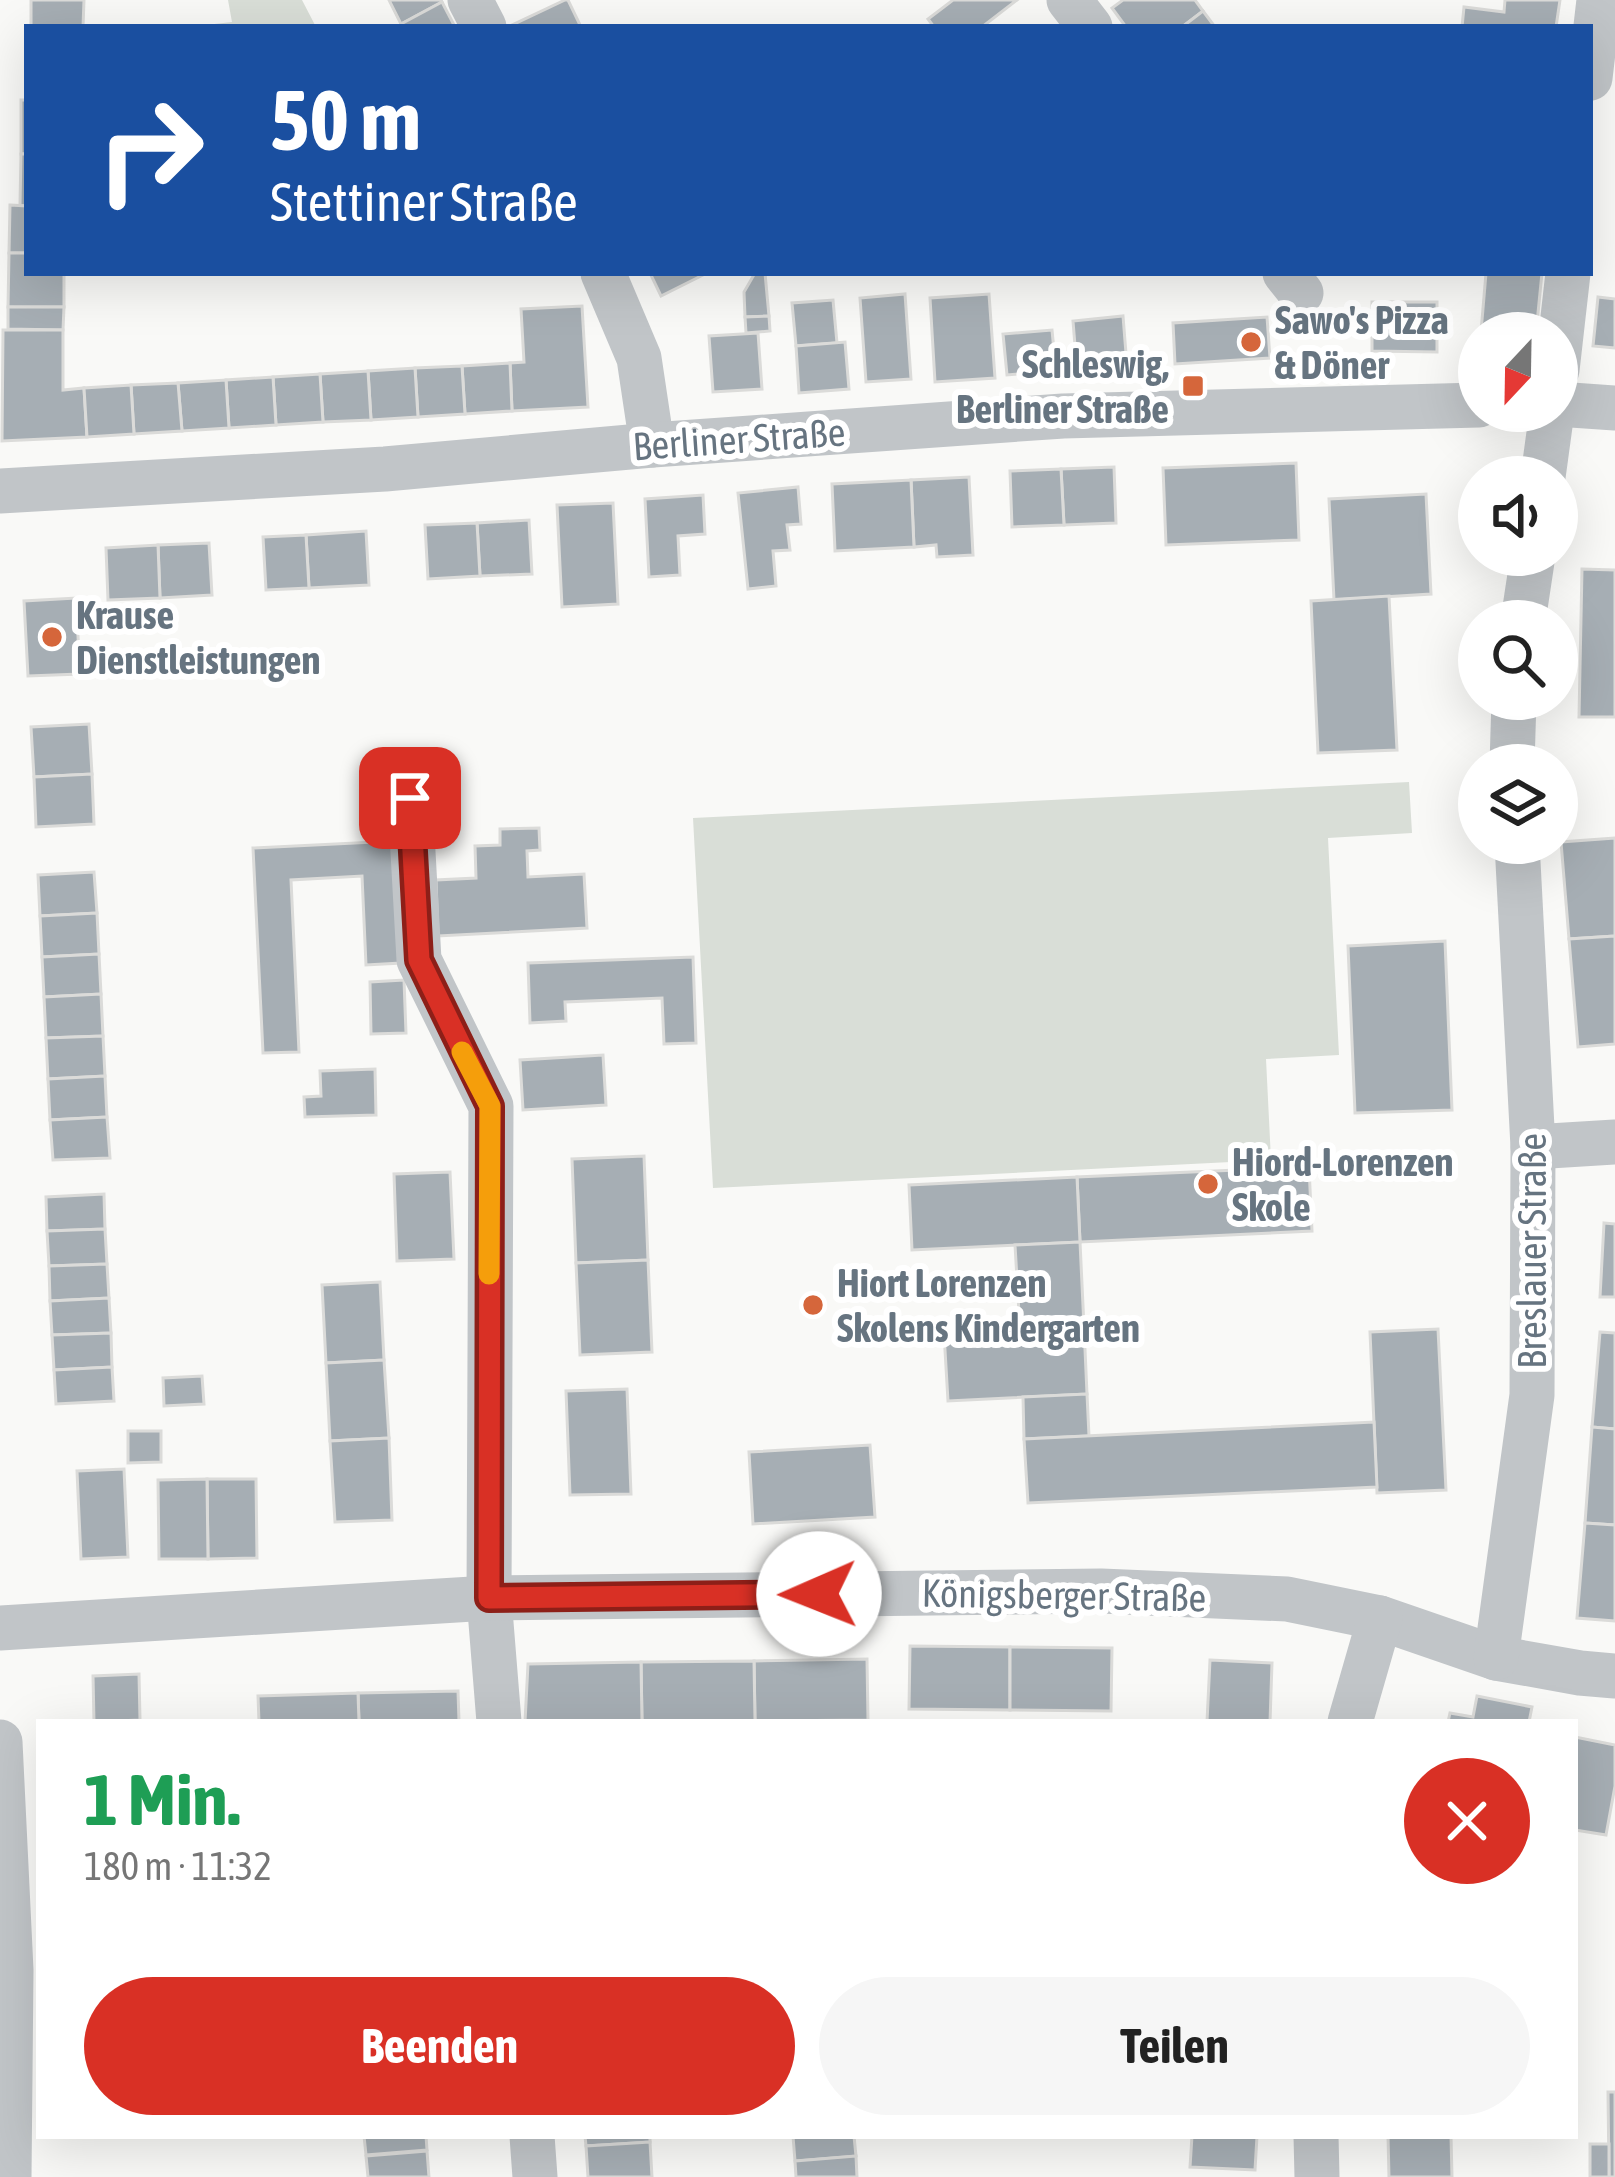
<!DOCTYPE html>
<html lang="de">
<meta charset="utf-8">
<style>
:root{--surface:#fff;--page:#f6f6f6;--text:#222;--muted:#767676;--accent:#d93025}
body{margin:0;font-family:"Asap Condensed",sans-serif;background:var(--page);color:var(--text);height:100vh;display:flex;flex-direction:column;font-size:45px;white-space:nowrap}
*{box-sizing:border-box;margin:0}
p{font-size:39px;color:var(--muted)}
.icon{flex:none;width:66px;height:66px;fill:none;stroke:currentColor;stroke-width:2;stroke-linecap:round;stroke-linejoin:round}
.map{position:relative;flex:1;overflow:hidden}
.drawer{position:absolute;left:36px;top:1719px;width:1542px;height:420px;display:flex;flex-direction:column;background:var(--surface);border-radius:0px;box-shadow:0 12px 48px #0002}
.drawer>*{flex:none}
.hud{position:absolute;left:24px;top:24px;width:1569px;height:252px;border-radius:0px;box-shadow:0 12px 48px #0002;background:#1a4fa0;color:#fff;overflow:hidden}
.needle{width:78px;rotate:202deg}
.buttons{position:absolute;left:1458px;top:312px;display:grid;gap:24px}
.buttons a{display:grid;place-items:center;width:120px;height:120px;border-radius:50%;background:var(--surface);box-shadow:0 12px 48px #0002;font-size:60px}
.pin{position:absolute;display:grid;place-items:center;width:102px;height:102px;color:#fff;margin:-51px;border-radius:24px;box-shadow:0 6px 18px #0006}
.me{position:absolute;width:132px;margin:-66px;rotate:269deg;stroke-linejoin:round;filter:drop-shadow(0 0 9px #0008)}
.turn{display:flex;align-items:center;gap:42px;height:252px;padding:0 48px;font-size:54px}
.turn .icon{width:156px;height:156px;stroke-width:2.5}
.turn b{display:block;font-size:84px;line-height:102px}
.round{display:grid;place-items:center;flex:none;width:126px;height:126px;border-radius:63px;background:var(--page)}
.head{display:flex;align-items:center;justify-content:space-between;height:204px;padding:0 48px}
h1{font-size:72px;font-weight:700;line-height:90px;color:#1e9e55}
.button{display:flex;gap:24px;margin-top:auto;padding:24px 48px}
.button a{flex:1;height:138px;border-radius:72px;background:var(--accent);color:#fff;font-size:48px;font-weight:700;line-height:138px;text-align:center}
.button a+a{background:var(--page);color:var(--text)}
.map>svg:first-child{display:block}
.green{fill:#d9ded7}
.building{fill:#a6aeb4;stroke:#dbdbd9;stroke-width:3}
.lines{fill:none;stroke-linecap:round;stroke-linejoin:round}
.minor{stroke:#c1c5c8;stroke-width:45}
.route-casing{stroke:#8d1f18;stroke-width:30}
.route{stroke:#d93025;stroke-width:21}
.slow{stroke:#f59e0b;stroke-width:21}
.poi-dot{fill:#d5663b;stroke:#fff;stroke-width:4.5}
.labels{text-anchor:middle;stroke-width:12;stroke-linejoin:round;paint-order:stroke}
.poi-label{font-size:39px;font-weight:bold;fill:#667480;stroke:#fff;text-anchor:start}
.street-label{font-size:39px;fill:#667480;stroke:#fff}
</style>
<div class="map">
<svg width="1615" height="2177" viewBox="0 0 1615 2177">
<rect width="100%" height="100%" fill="#f9f9f7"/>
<g class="green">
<polygon points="228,0 302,0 316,27 188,27 232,22"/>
<polygon points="1409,782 1412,833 1328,838 1339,1055 1266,1059 1271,1160 713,1188 693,818"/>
</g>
<g class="building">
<polygon points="31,0 84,0 83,27 31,27"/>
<polygon points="389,0 441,0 442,2 401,24"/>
<polygon points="565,0 568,0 581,27 508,27"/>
<polygon points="953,0 1017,0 982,27 934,27 928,19"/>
<polygon points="1123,0 1195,0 1203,11 1182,27 1126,27 1112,8"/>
<polygon points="1505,0 1560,0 1556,27 1462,27 1464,7 1504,12"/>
<polygon points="442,2 455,27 403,27 401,24"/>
<polygon points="1203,11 1215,27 1182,27"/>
<rect x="21" y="100" width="6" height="54"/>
<polygon points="21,154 27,154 27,206 20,206"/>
<polygon points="10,205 27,206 27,253 9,253"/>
<polygon points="9,253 27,253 27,273 64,273 64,307 8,307"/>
<polygon points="650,273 707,273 661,296"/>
<polygon points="755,273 765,273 769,316 745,317 744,292"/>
<polygon points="1486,273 1542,273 1536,333 1481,332"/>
<polygon points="905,294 911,379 866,382 860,298"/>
<polygon points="989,294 995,378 935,382 930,298"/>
<polygon points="1598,297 1615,299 1615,348 1593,346"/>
<polygon points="833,300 837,343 796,346 792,303"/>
<polygon points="1372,302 1437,302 1437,352 1372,351"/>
<polygon points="582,306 588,407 512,411 510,363 524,362 521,309"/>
<polygon points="8,307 64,307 63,330 8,329"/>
<polygon points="769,316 770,331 746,333 745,317"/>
<polygon points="1123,316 1127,366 1077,370 1073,321"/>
<polygon points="1267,317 1270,358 1175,364 1173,323"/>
<polygon points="3,330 63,330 63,390 84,388 87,437 2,441"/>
<polygon points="1052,330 1056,371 1007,375 1003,334"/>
<polygon points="758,333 762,389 713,392 709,336"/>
<polygon points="845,342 849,389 799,393 796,346"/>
<polygon points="510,363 512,411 465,414 462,366"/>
<polygon points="462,366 465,414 418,417 415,368"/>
<polygon points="415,368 418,417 371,420 368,371"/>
<polygon points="368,371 371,420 323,422 320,374"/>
<polygon points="320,374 323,422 276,425 273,377"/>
<polygon points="273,377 276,425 229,428 226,380"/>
<polygon points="226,380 229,428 182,431 178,383"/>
<polygon points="178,383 182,431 134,434 131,385"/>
<polygon points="131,385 134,434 87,437 84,388"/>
<polygon points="1296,463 1299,540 1166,545 1163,468"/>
<polygon points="1114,467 1116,523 1064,525 1061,469"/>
<polygon points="1061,469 1064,525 1012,527 1010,471"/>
<polygon points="969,477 973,555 937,557 936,545 914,547 911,480"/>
<polygon points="911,480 914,547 835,551 832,484"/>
<polygon points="798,487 801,524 787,525 790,550 773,551 776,586 748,589 738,493"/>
<polygon points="1426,494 1431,594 1334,600 1329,499"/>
<polygon points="703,495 705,534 678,536 680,575 649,577 645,499"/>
<polygon points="613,503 618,604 562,607 557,505"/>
<polygon points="529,520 532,574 480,576 477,523"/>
<polygon points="477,523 480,576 428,579 425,525"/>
<polygon points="366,531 369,585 309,588 306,535"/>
<polygon points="306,535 309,588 266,590 263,537"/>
<polygon points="209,543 212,595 160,598 158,545"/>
<polygon points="158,545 160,598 108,600 106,548"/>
<polygon points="1582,569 1615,570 1615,717 1579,717"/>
<polygon points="1389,596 1397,750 1318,753 1311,601"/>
<polygon points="76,598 80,674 28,676 24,601"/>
<polygon points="89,724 92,774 34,777 31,727"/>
<polygon points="92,774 94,824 36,827 34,777"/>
<polygon points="539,828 540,850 527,851 528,877 584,874 587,928 438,936 436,880 476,878 475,846 500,845 500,829"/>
<polygon points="1615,838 1615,936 1569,939 1561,842"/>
<polygon points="395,841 401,963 366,965 362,876 291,880 299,1052 263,1053 253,848"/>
<polygon points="94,872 97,913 40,916 38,875"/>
<polygon points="97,913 99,954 42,957 40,916"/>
<polygon points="1615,936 1615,1044 1578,1047 1569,939"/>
<polygon points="1445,941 1452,1110 1355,1113 1348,946"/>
<polygon points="99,954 101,994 44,997 42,957"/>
<polygon points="693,957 696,1043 664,1044 662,998 565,1002 566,1021 530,1023 528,963"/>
<polygon points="404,980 406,1033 371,1034 370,982"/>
<polygon points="101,994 103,1036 46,1038 44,997"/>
<polygon points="103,1036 105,1076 48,1079 46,1038"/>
<polygon points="603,1055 606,1105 523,1110 520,1060"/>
<polygon points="375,1069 376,1115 305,1117 304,1097 321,1096 320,1071"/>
<polygon points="105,1076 107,1117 50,1120 48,1079"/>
<polygon points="107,1117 110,1158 53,1160 50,1120"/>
<polygon points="644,1156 648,1260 576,1263 572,1159"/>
<polygon points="1309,1167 1312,1231 1080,1242 1077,1177"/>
<polygon points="450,1172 454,1259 397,1261 394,1174"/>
<polygon points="1077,1177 1080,1242 912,1250 909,1185"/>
<polygon points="104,1194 105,1229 47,1231 46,1197"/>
<polygon points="1604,1223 1615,1224 1615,1297 1600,1297"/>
<polygon points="105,1229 107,1264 49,1266 47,1231"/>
<polygon points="1080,1242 1084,1327 1020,1330 1015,1245"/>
<polygon points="648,1260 652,1352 580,1355 576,1263"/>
<polygon points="107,1264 109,1298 50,1301 49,1266"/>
<polygon points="380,1282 384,1360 326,1363 322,1285"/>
<polygon points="109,1298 111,1333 52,1335 50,1301"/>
<polygon points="1084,1327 1087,1394 948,1401 944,1333"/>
<polygon points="1438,1329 1446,1490 1377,1493 1370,1332"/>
<polygon points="1600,1332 1615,1333 1615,1429 1592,1427"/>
<polygon points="111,1333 112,1367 54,1370 52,1335"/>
<polygon points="384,1360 389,1438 330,1441 326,1363"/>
<polygon points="112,1367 114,1401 56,1404 54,1370"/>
<polygon points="202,1376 204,1404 164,1406 163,1378"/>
<polygon points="627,1389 631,1494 570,1495 566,1391"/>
<polygon points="1087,1394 1089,1436 1024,1439 1023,1397"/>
<polygon points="1374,1422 1377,1487 1028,1503 1024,1439"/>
<polygon points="1592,1427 1615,1429 1615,1525 1585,1523"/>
<polygon points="128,1431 161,1431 161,1462 128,1463"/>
<polygon points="389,1438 392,1520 335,1522 330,1441"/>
<polygon points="870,1445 875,1517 753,1524 749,1452"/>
<polygon points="124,1469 128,1557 81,1559 77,1471"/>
<polygon points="207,1479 256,1479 257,1558 208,1559"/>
<polygon points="207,1479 208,1559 159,1559 158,1480"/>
<polygon points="1585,1523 1615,1525 1615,1621 1577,1618"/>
<polygon points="910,1646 1010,1647 1010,1710 909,1709"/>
<polygon points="1010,1647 1112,1648 1111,1711 1010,1710"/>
<polygon points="867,1659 868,1720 755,1721 754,1661"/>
<polygon points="1210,1660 1272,1663 1270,1722 1207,1722"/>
<polygon points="754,1661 755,1721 642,1722 641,1662"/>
<polygon points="641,1662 642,1722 525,1722 528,1664"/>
<polygon points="139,1674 140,1720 94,1722 93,1676"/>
<polygon points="458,1691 459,1722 359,1722 358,1693"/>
<polygon points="358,1693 359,1722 259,1722 258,1696"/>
<polygon points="1477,1696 1532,1707 1529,1722 1448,1722 1450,1713 1473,1717"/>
<polygon points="1575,1737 1615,1745 1615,1786 1606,1835 1575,1830"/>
<polygon points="1608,2092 1615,2092 1615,2177 1609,2177"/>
<polygon points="364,2136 426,2136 427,2150 366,2155"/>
<polygon points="585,2136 650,2136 650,2142 586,2146"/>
<polygon points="793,2136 854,2136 856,2156 795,2161"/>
<polygon points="1192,2136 1257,2136 1255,2170 1190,2167"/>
<polygon points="1388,2136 1451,2136 1452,2177 1389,2177"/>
<polygon points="650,2142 652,2177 588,2177 586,2146"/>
<rect x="1590" y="2144" width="19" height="33"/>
<polygon points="427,2151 429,2177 368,2177 366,2156"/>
<polygon points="856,2156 857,2177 796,2177 795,2161"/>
</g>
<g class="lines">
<g class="minor">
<polyline points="470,0 484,27"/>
<polyline points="1069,0 1090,27"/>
<polyline points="1590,78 1599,0"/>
<polyline points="603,273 639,358 652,445"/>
<polyline points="1285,273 1301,293"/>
<polyline points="1557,370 1568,273"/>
<polyline points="1557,404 1615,408"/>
<polyline points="1543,477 1552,411"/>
<polyline points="0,491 385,469 652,445 1063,416 1479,405"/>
<polyline points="1523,621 1533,555"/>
<polyline points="1512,765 1514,699"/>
<polyline points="410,798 419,960 491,1106 489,1598 499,1722"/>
<polyline points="1533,1147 1615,1142"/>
<polyline points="0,1628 489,1598 1101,1591 1287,1599 1380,1618 1496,1658 1580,1673 1615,1676"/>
<polyline points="1496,1658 1532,1395 1533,1147 1517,843"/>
<polyline points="1350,1722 1380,1618"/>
<polyline points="0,1742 11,1970 9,2177"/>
<polyline points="532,2136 535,2177"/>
<polyline points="1316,2136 1317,2177"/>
</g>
</g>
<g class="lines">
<g class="route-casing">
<polyline id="route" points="410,798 419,960 490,1106 489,1598 819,1594"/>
</g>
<use href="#route" class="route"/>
<polyline class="slow" points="462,1052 490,1106 489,1274"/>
</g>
<g class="poi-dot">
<circle cx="1251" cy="342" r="12"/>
<rect x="1181" y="374" width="24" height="24" rx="6"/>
<circle cx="52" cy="637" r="12"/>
<circle cx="1208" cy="1184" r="12"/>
<circle cx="813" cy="1305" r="12"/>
</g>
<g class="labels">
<g class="poi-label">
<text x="1275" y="334">Sawo's Pizza<tspan x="1275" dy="45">&amp; Döner</tspan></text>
<text x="1169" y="378" text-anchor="end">Schleswig,<tspan x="1169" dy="45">Berliner Straße</tspan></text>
<text x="76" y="629">Krause<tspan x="76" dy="45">Dienstleistungen</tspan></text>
<text x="1232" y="1176">Hiord-Lorenzen<tspan x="1232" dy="45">Skole</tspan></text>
<text x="837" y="1297">Hiort Lorenzen<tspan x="837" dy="45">Skolens Kindergarten</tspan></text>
</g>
<g class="street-label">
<text transform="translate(739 439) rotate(-4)" y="14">Berliner Straße</text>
<text transform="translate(1532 1251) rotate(-90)" y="14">Breslauer Straße</text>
<text transform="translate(1064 1595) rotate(1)" y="14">Königsberger Straße</text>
</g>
</g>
</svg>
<div class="buttons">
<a><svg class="needle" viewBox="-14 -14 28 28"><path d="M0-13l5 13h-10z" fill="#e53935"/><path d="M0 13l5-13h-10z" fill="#767676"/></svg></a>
<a><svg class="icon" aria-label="sound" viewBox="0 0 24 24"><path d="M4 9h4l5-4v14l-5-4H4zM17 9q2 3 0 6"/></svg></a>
<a><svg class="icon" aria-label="search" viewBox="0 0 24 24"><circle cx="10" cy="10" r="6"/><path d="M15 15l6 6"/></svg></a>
<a><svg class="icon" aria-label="layers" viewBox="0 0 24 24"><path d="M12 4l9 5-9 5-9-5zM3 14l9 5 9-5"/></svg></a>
</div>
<div class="pin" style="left:410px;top:798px;background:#d93025"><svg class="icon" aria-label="arrive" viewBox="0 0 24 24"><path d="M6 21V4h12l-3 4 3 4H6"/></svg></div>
<svg class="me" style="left:819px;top:1594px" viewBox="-20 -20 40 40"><circle r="19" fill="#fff"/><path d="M0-13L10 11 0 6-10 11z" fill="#d93025"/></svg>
<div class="hud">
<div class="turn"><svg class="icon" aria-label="right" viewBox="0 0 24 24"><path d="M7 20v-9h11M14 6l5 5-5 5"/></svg><div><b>50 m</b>Stettiner Straße</div></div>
</div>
<section class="drawer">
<div class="head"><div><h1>1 Min.</h1><p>180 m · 11:32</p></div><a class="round" style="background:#d93025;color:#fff"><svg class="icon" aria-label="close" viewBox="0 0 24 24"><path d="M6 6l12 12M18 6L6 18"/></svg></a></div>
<div class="button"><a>Beenden</a><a>Teilen</a></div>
</section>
</div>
